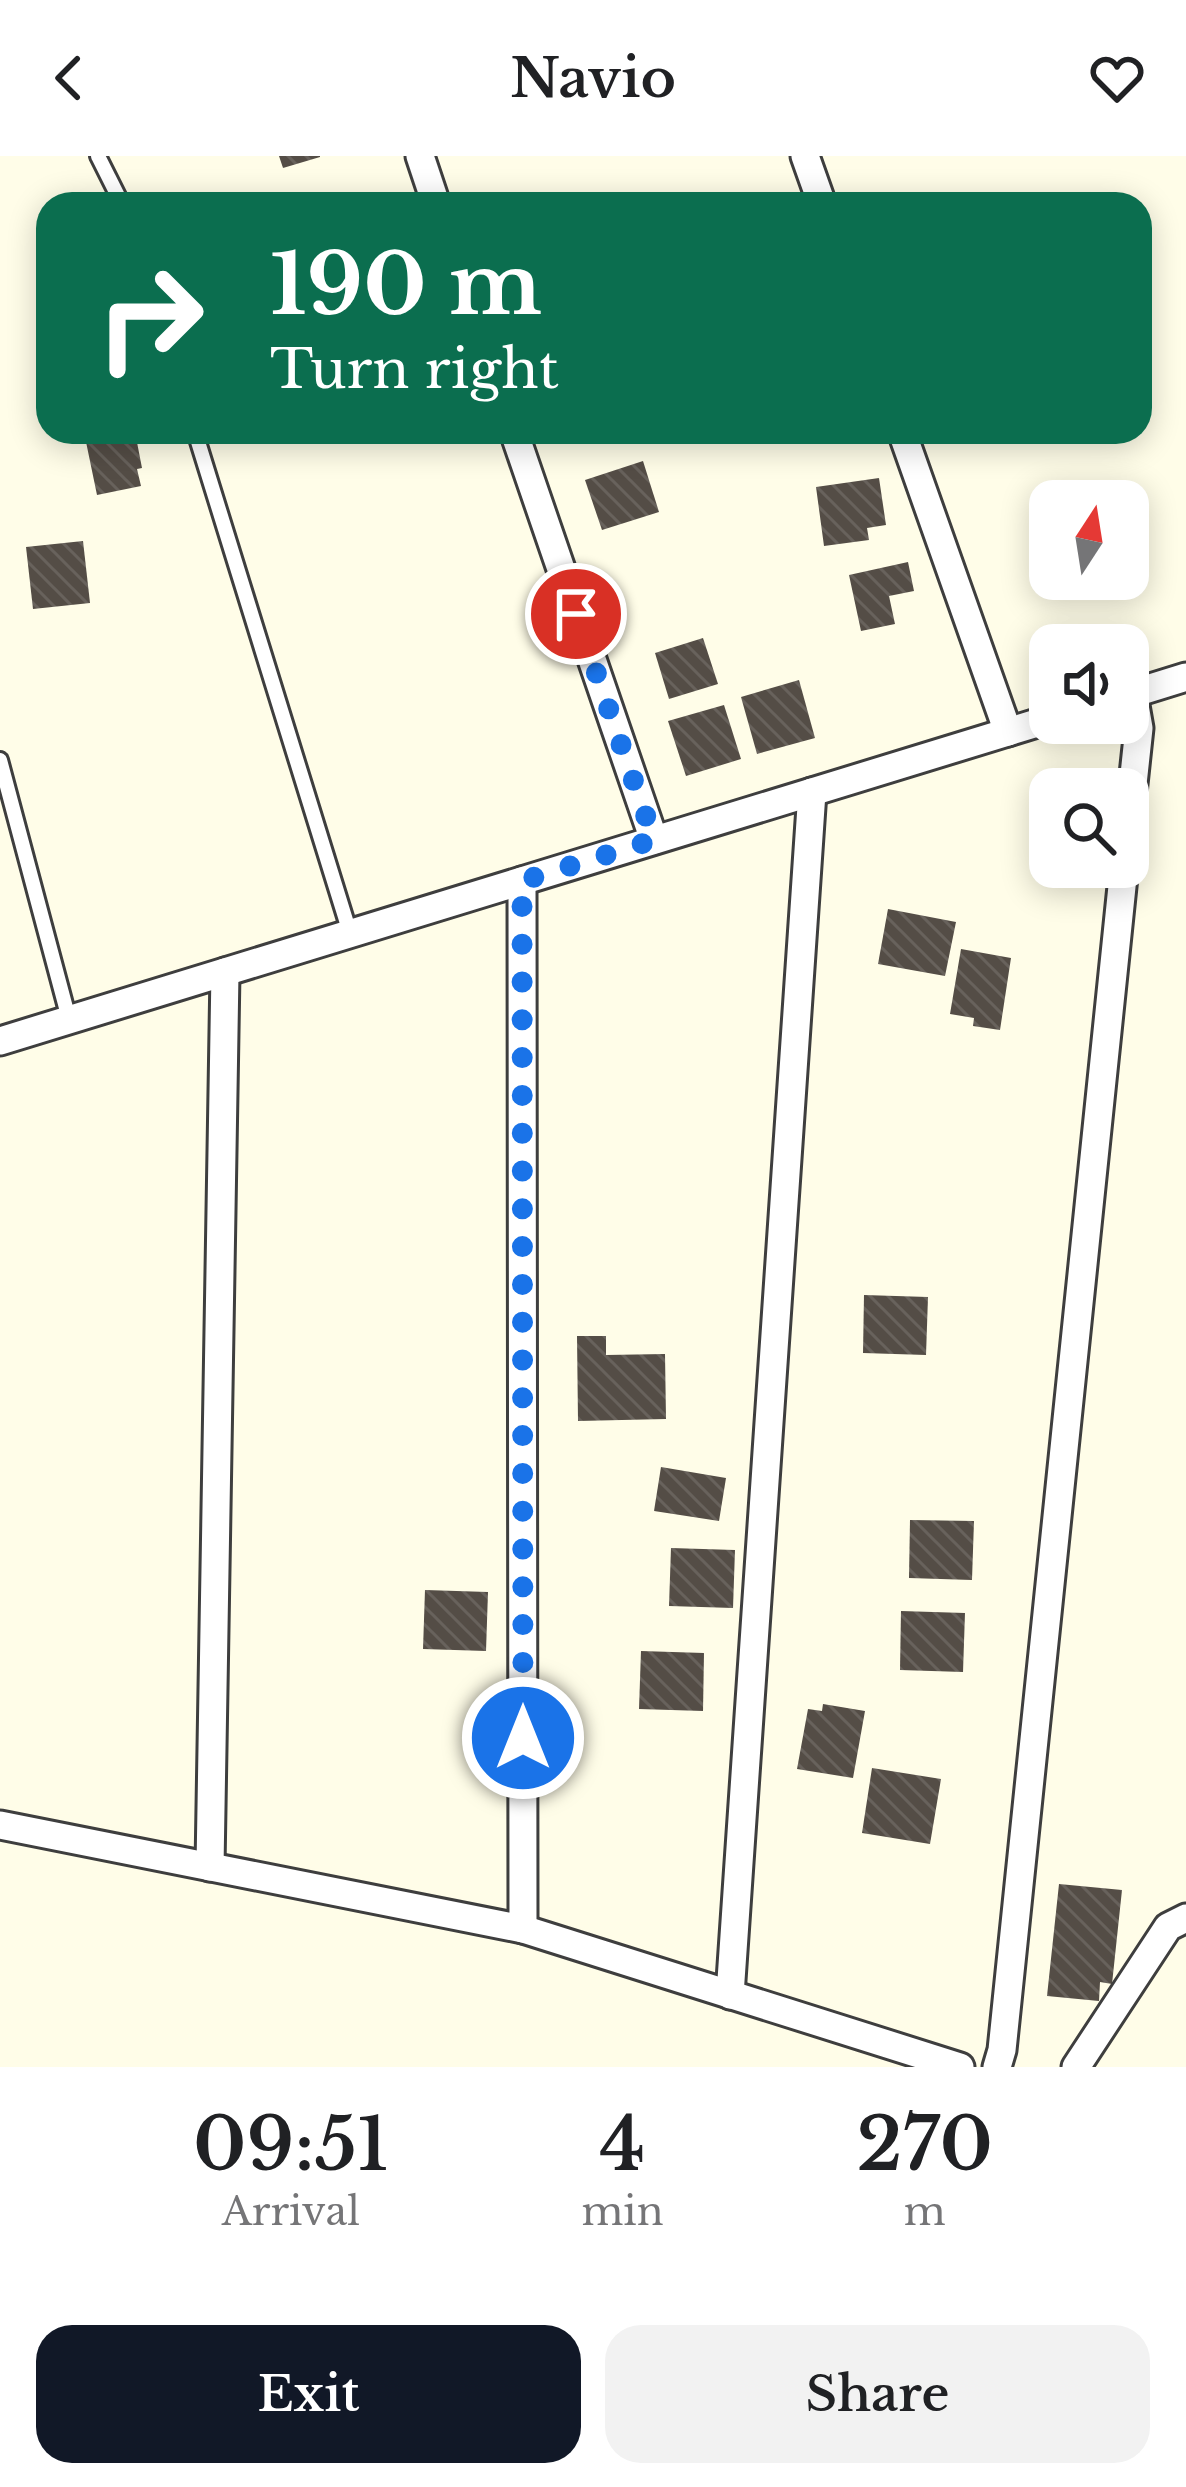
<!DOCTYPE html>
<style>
:root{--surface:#fff;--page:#f2f2f2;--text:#202124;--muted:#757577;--accent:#111827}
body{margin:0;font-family:"Libre Baskerville",serif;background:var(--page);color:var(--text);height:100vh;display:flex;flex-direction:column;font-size:45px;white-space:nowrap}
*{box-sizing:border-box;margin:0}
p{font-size:39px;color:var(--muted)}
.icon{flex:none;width:66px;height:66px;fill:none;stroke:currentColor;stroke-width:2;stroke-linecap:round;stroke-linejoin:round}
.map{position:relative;height:1911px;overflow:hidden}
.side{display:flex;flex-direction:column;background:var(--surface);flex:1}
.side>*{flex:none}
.guide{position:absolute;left:36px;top:36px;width:1116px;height:252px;border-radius:36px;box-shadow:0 6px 30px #0003;background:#0b6e4f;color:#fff;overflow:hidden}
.needle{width:78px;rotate:12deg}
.fabs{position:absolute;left:1029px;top:324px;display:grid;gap:24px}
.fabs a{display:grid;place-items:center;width:120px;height:120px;border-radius:24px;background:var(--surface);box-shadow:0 6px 30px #0003;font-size:60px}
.pin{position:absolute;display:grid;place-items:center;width:102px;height:102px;color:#fff;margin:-51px;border:6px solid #fff;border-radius:50%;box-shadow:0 3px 12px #0007}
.me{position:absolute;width:132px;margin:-66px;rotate:0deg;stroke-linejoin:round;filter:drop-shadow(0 0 9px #0008)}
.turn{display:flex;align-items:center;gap:42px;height:252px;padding:0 36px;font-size:54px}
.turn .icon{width:156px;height:156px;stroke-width:2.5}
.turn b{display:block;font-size:84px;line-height:102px}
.eta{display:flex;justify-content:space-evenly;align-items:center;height:204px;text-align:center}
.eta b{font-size:72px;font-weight:600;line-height:84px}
.action{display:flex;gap:24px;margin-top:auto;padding:24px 36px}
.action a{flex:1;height:138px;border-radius:36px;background:var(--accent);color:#fff;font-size:48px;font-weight:600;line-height:138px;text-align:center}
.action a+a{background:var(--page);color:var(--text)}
header{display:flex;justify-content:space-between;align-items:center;height:156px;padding:0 36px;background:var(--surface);font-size:54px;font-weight:600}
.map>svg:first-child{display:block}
.building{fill:url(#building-back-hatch)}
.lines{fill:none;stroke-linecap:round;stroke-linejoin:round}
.lane-casing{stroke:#3e3e3e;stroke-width:20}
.street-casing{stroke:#3e3e3e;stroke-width:33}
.lane{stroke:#fff;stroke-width:14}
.street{stroke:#fff;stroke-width:27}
.route{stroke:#1a73e8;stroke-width:21;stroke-dasharray:0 37.8}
</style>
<header><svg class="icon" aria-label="back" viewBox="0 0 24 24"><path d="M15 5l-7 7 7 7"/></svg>Navio<svg class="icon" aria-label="heart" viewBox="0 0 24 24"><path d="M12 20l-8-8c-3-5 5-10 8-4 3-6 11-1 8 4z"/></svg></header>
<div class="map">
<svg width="1186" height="1911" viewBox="0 0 1186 1911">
<defs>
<pattern id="building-back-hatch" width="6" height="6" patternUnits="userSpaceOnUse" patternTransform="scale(3)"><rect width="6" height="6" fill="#544d46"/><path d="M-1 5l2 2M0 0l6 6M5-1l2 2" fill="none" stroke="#68625c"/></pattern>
</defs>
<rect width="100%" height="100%" fill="#fffde8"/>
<g class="building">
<polygon points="279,0 320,0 320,1 283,12"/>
<polygon points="107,276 135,276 142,312 137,313 141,330 97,339 85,281"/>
<polygon points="643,305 659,356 602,374 585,324"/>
<polygon points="879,322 886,369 867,372 869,384 824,390 816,331"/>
<polygon points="83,385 90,447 33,453 26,391"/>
<polygon points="908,406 914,435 889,440 895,468 861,475 849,419"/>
<polygon points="703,482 718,528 669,543 655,497"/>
<polygon points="799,524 815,582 757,598 741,541"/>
<polygon points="724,549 741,603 686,620 668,565"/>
<polygon points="888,753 956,766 945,820 878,808"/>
<polygon points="961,793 1011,802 1000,874 973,870 974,862 950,858"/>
<polygon points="864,1139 928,1141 926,1199 863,1197"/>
<polygon points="577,1180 606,1180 606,1199 665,1198 666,1263 578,1265"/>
<polygon points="661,1311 726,1322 719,1365 654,1355"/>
<polygon points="910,1364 974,1365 972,1424 909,1422"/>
<polygon points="671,1392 735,1394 733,1452 669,1450"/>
<polygon points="425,1434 488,1436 486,1495 423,1493"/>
<polygon points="901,1455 965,1457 963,1516 900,1514"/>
<polygon points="641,1495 704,1497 703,1555 639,1553"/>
<polygon points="823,1548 865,1555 853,1622 797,1613 808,1553 822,1555"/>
<polygon points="872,1612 941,1623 930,1688 862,1677"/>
<polygon points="1059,1728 1122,1734 1112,1828 1100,1826 1099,1845 1047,1840"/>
</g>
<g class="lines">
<g class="lane-casing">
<g id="lane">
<polyline points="98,0 122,48"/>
<polyline points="195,276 350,777"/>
<polyline points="0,604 69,863"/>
</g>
</g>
<g class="street-casing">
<g id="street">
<polyline points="420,0 436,48"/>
<polyline points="805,0 822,48"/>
<polyline points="514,276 654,684"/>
<polyline points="902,276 1008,576"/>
<polyline points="1128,539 1186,521"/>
<polyline points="1128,675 1139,572 1133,538"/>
<polyline points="522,725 523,1773"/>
<polyline points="0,885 1050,563"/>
<polyline points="0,1669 523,1773 960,1911"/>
<polyline points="210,1711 225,816"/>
<polyline points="730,1839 812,636"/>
<polyline points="997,1911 1002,1894 1124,711"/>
<polyline points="1076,1911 1168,1771 1186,1762"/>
</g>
</g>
<use href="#lane" class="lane"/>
<use href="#street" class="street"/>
</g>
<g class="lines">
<polyline class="route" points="523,1582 522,725 654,684 576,458"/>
</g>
</svg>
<div class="fabs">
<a><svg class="needle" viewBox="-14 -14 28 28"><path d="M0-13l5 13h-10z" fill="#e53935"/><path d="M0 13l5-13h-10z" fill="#757577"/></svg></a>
<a><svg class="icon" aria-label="sound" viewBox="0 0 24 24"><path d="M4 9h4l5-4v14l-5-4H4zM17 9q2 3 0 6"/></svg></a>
<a><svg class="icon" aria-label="search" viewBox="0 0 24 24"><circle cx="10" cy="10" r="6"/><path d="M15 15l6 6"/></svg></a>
</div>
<div class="pin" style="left:576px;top:458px;background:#d93025"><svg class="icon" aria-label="arrive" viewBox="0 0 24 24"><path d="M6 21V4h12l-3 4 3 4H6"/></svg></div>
<svg class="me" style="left:523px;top:1582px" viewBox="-20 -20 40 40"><circle r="17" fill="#1a73e8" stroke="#fff" stroke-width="3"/><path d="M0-11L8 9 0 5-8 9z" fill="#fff"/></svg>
<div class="guide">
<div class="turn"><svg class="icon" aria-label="right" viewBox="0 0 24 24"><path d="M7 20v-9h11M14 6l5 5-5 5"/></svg><div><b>190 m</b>Turn right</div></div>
</div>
</div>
<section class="side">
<div class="eta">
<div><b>09:51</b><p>Arrival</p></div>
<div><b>4</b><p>min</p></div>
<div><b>270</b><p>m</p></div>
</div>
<div class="action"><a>Exit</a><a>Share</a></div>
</section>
